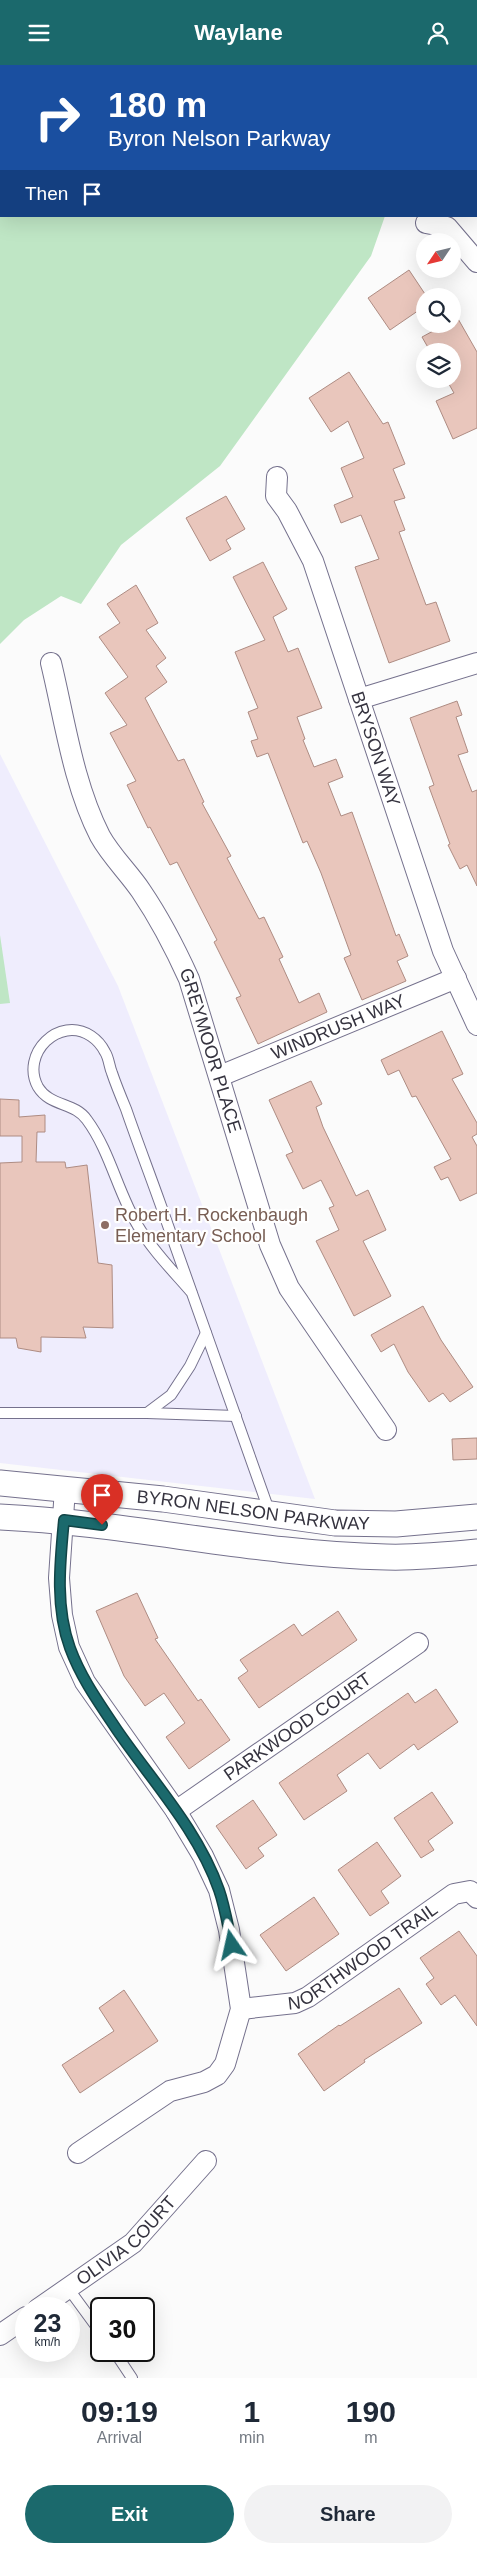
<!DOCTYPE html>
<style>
:root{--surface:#fff;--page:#f2f2f3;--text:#1f2937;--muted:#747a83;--accent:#1b696c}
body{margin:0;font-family:Helvetica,sans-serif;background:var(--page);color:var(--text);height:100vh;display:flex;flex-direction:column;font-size:19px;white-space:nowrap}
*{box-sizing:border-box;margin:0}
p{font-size:16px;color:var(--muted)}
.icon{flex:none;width:28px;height:28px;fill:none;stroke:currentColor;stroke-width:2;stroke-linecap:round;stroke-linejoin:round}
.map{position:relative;height:2313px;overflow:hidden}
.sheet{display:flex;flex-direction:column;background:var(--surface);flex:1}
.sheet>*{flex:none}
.hud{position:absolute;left:0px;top:0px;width:478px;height:152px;box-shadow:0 5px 20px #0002;background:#1a4fa0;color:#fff;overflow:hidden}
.needle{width:32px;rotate:235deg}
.fabs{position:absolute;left:416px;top:168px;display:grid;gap:10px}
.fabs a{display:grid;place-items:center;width:45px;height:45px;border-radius:50%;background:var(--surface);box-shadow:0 5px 20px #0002;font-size:25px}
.speed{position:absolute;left:15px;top:2232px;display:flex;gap:10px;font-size:25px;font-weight:700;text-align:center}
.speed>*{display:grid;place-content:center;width:65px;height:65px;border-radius:50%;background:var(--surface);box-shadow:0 5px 20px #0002;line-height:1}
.speed small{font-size:12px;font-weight:400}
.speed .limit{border:2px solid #111;border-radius:8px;background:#fff;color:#111}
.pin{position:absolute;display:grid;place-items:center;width:42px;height:42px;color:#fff;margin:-51px -21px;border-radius:50% 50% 50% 0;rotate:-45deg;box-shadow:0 0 5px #0007}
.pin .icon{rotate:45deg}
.me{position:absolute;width:55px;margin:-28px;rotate:349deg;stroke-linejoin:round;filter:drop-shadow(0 0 4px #0008)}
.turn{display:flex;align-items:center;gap:18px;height:105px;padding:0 25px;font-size:22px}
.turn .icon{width:65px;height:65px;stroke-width:2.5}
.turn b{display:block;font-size:35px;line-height:42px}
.then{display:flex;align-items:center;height:48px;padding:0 25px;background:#0003;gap:10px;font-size:19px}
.eta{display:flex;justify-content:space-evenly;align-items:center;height:85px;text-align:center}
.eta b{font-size:30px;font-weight:800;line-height:35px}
.button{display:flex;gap:10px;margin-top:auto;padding:10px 25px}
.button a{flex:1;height:58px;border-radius:30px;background:var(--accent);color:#fff;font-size:20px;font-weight:800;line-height:58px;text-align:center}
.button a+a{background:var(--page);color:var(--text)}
header{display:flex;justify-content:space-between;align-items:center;height:65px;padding:0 25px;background:var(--accent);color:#fff;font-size:22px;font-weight:800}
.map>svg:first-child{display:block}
.built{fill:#efedfd}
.green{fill:#bfe6c5}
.building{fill:#e9c6bc;stroke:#ae8c83}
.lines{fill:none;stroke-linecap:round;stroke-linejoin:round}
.service-casing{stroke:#75718d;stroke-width:12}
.minor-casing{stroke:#75718d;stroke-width:22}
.tertiary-casing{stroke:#75718d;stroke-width:27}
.service{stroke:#fff;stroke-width:10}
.minor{stroke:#fff;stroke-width:20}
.tertiary{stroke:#fff;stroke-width:25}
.route-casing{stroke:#124446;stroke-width:12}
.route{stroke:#1b696c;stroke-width:9}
.education-dot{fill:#8d6e63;stroke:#fff;stroke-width:2}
.labels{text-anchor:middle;stroke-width:4.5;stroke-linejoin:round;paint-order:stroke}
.street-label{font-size:18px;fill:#35333f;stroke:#fff}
.education-label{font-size:18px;fill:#785e54;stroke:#fff;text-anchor:start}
</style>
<header><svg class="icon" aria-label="menu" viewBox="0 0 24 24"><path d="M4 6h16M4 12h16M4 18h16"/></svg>Waylane<svg class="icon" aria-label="person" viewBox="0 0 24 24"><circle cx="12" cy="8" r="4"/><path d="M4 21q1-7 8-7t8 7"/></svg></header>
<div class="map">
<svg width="477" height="2313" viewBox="0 0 477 2313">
<rect width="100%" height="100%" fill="#fbfbfb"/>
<polygon class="built" points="0,689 118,921 315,1434 0,1398"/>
<g class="green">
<polygon points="0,0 477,0 477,107 476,1 1,1 1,151 385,151 371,191 220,401 121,480 81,539 61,531 24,555 0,579"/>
<polygon points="0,870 10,938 0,939"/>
</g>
<g class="building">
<polygon points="409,205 425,229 425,241 390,265 368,233"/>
<polygon points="457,252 477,287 477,363 453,374 436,336 454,328 446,314 452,314 452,286 430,286 422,272 446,259 452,259 452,255"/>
<polygon points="349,307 383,359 388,357 405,399 393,404 405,433 394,436 405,465 399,467 426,540 436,537 450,576 389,598 355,502 379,494 361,450 341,458 334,440 353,432 341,403 364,393 348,356 331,367 309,333"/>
<polygon points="226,431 245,464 226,475 231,484 210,496 186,453"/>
<polygon points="263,497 287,544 273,552 288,587 298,583 322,643 297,652 305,674 303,675 314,702 336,694 343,712 328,718 341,751 352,747 396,871 399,869 408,891 397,896 406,916 362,935 344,893 351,890 321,808 307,776 303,778 268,688 257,692 251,676 258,674 248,647 258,643 235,587 265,575 233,512"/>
<polygon points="136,520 158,558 146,565 166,593 156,601 167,617 145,633 178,696 184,694 204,737 202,738 231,791 227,793 259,854 264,852 283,892 279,894 299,938 319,928 327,947 258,979 236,933 241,931 214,877 217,875 177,797 170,800 150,762 148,763 127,720 136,716 110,668 127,660 105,628 128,612 99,572 120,558 107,539"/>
<polygon points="457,636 462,650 456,652 468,687 458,690 472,727 477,725 477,821 467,800 460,804 448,780 450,779 429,722 434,720 410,653"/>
<polygon points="442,966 463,1009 452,1014 477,1058 477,1069 472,1072 477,1081 477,1128 460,1136 448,1112 441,1115 434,1102 451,1094 416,1031 412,1032 399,1005 388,1010 381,995"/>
<polygon points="311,1016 322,1039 316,1042 323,1062 356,1131 368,1125 386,1165 363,1176 391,1231 354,1251 316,1176 339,1165 329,1143 334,1141 321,1115 303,1124 286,1090 293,1087 269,1035"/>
<polygon points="0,1034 19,1035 19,1052 45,1050 45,1067 37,1067 36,1097 65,1097 66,1103 87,1100 98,1198 112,1200 113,1263 83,1262 86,1273 41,1272 41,1287 18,1283 16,1273 0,1273 0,1098 22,1097 22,1071 0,1071"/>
<polygon points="423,1241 441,1275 473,1322 450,1337 443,1328 429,1337 408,1307 394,1279 381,1287 371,1270"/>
<polygon points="477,1373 477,1394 453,1395 452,1374"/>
<polygon points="137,1528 158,1573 155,1574 198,1636 201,1634 230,1675 189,1704 166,1672 185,1658 164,1628 145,1641 124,1611 96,1546"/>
<polygon points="338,1546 357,1575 259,1643 238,1613 248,1606 240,1595 294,1559 302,1571"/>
<polygon points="436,1624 458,1657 418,1685 414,1679 380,1704 368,1688 337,1710 347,1726 304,1755 279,1718 408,1628 415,1638"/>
<polygon points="432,1727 453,1758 428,1776 434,1785 421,1793 394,1753"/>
<polygon points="253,1735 277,1770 258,1783 264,1791 246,1804 216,1761"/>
<polygon points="377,1777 401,1811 381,1826 389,1838 370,1851 338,1805"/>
<polygon points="314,1832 339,1869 286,1906 260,1870"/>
<polygon points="459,1866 477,1891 477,1961 455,1930 441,1940 426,1919 434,1913 420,1893"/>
<polygon points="399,1923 422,1958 364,1995 365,1997 324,2026 298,1989 339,1960 340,1961"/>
<polygon points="124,1925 158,1976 80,2028 62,2000 114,1966 99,1943"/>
</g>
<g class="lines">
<g class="service-casing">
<g id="service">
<path d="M192,1228C174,1207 152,1185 138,1161C118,1128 110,1086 87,1055C75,1037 50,1042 38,1022C20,989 59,950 91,971C97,975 102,981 105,987C109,993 109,1001 112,1008C116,1020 121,1032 126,1044C137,1076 149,1107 160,1138C195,1238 231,1337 266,1437V1448"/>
<polyline points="0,1348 147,1348 236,1351"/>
<polyline points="147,1348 171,1330 190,1301 206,1268"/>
<polyline points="68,2223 101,2268"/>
<polyline points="114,2286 132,2313"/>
</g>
</g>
<g class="minor-casing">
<g id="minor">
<polyline points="426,158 447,162 477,197"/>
<path id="s1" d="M277,412L276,431L287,446L313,496L443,886L477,960"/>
<path id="s2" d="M51,598C65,656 73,718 100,771C111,791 129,808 141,826C160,854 175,883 189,914L270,1180L289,1223L386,1365"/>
<polyline points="359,634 477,598"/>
<path id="s3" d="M220,1011L456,913"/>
<polyline points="65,1423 59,1513 62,1550 69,1582 85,1617 176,1746 203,1791 219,1825 229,1865 241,1944 225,1999 217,2010 204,2017 170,2026 78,2088"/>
<path id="s4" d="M176,1746L418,1578"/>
<path id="s5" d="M241,1944L295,1938L308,1932L454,1829L470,1826L477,1833"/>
<path id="s6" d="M38,2244L133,2178L206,2096"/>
<polyline points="0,2270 26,2252"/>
</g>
</g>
<g class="tertiary-casing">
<g id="tertiary">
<path id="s7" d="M0,1418L163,1434L335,1458L396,1459L477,1452"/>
<path d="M0,1452C129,1458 256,1489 386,1492C416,1493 447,1490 477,1487"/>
</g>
</g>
<use href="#service" class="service"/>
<use href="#minor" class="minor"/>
<use href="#tertiary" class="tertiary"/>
</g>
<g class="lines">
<g class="route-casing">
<path id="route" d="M102,1460L64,1455C60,1497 55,1542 70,1583C81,1613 99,1638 117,1665C152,1716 198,1765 219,1825C225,1842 228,1862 232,1880"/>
</g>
<use href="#route" class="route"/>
</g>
<circle class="education-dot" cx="105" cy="1160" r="5"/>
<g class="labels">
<g class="street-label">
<text dy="6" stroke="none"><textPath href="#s1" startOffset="292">BRYSON WAY</textPath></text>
<text dy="6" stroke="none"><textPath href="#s3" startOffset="128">WINDRUSH WAY</textPath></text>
<text dy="6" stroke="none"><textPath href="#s2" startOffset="424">GREYMOOR PLACE</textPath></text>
<text dy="6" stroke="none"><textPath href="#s7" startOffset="255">BYRON NELSON PARKWAY</textPath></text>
<text dy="6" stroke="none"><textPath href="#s4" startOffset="148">PARKWOOD COURT</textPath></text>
<text dy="6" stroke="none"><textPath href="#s5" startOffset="136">NORTHWOOD TRAIL</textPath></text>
<text dy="6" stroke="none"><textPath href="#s6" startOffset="112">OLIVIA COURT</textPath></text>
</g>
<g class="education-label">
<text x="115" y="1156">Robert H. Rockenbaugh<tspan x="115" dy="21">Elementary School</tspan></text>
</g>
</g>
</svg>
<div class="fabs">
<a><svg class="needle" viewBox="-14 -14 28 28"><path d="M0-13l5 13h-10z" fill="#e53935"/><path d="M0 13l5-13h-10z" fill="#747a83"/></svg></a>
<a><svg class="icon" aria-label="search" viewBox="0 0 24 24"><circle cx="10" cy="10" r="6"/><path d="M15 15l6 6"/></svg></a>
<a><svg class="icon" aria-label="layers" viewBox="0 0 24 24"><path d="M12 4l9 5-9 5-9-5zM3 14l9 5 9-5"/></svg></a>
</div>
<div class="speed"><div>23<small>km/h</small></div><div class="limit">30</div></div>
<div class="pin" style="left:102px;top:1460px;background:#d93025"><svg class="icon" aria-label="arrive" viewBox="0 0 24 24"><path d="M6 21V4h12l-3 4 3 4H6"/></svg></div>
<svg class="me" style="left:232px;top:1880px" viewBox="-20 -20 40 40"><path d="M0-17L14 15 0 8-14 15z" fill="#1b696c" stroke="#fff" stroke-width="4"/></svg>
<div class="hud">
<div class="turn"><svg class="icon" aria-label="right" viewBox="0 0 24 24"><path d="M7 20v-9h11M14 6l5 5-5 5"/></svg><div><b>180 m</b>Byron Nelson Parkway</div></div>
<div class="then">Then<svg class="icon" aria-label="arrive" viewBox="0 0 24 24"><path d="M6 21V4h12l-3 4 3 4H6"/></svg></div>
</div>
</div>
<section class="sheet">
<div class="eta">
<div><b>09:19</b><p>Arrival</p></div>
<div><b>1</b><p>min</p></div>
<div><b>190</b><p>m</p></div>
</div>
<div class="button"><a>Exit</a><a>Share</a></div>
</section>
